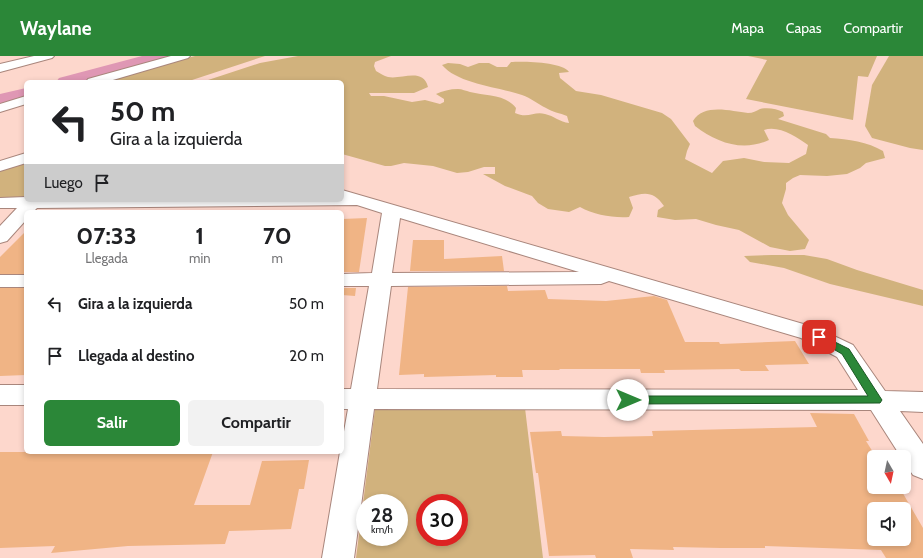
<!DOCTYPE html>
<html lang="es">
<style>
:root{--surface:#fff;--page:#f2f2f2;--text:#202124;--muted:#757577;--accent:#2b8738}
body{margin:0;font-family:Cabin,sans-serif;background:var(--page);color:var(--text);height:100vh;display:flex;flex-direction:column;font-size:15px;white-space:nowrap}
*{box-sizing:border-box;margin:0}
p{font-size:13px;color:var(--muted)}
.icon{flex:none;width:22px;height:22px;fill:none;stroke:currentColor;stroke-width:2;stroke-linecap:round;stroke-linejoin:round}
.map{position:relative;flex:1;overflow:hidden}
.panel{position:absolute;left:24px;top:154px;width:320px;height:244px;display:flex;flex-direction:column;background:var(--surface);border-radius:6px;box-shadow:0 2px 6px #0003}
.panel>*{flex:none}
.top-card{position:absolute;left:24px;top:24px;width:320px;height:122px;border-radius:6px;box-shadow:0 2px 6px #0003;background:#fff;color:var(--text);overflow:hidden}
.needle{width:26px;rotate:171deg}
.tools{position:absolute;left:867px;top:394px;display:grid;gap:8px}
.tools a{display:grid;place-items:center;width:44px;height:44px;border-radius:6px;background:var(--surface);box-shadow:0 2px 6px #0003;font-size:20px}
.speed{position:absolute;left:356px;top:438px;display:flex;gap:8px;font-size:20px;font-weight:700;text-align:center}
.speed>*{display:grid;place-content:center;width:52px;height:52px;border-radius:50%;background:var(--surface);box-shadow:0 2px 6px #0003;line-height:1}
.speed small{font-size:10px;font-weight:400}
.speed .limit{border:6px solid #d22;background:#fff;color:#111}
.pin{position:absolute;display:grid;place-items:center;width:34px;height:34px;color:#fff;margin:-17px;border-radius:8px;box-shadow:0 2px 6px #0006}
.me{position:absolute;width:44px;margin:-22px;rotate:90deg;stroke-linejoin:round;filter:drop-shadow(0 0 3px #0008)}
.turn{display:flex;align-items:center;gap:14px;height:84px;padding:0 20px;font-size:18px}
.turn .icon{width:52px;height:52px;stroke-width:2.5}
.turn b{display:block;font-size:28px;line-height:34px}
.then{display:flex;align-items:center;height:38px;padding:0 20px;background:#0003;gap:8px;font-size:15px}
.eta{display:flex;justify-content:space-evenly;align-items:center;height:68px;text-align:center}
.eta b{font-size:24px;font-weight:800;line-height:28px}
.cta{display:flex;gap:8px;margin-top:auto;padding:8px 20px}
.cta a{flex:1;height:46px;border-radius:6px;background:var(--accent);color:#fff;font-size:16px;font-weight:800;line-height:46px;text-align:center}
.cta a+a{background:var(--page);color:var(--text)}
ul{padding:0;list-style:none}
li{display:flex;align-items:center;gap:12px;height:52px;padding:0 20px}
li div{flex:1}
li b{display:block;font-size:15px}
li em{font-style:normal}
header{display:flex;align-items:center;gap:24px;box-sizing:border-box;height:56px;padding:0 20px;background:var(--accent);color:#fff}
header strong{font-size:19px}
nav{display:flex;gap:22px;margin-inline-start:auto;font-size:14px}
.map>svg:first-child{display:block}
.green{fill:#d1b27d;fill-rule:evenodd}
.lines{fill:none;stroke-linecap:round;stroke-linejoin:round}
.canal{fill:#df97b4;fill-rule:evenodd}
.building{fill:#f0b485;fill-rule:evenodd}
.minor-casing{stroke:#a9867c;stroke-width:2}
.major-casing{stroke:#a9867c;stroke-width:2}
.minor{fill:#fff;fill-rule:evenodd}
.major{fill:#fff;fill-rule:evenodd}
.route{fill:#2b8738;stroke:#1c5824}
</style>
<header>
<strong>Waylane</strong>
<nav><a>Mapa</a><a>Capas</a><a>Compartir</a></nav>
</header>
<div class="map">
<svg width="923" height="502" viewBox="0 0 923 502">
<rect width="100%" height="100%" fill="#fdd7cc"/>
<g class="green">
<polygon points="195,0 265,0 186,26 103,26 126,18"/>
<path d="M298,0H391L375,6L374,10L376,15C380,17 384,20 388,21C401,24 423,11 428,31L414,37H369L371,40H384L412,46L425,44L440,48L444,46V43L436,38C442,35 450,33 458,33C462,33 466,35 470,36C486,40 505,38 516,52L515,57C528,63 534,55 545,58C554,60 560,66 569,67L567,60C560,57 552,56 546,52C538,48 531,42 522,39C499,31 458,28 442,9L448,7L460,8L468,11L479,7H489L497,11H507L511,6C523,5 563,6 569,16L559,17L560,22L576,35L601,39L662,57L671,63L690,88L687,95L685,103L712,117L723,105L744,102L764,106L789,107L806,98L808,89C796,81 779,69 764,74L769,84C743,96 717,87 695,70L693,65C703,47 731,55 748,57C753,57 756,55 760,53C768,51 777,53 783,56L784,60L778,63L826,78L830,82C848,83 868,86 883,95L885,102L866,107L860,112L847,118L827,120L800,119L793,122L786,127V133L782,147L788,159L809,184L805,193L790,195L770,191L739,174L716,169L696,163L675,164L657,161L658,154L664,150C654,135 645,136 629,141L633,152L629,161C613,162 594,159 580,151L569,156L548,153L538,147L532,140L505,130L483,118H495V111H484L468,116L457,117L433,110L404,107L391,110H385L342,98V26H202L260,7Z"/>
<polygon points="748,0 877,0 868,21 858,20 853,64 746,43 767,4"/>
<polygon points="889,0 923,0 923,94 910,92 872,82 865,70 872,29"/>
<polygon points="26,106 26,141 0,141 0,114"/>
<polygon points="772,199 804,199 827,203 857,214 923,234 923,250 830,228 784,212 750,206 744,200"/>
<path d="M525,352L543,502H356L375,353ZM365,447H399V481H365ZM425,447H459V481H425Z"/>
</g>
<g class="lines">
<g class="canal">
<polygon points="142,0 168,0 166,3 84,26 56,26 59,22"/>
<polygon points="26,32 26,43 0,50 0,38"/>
</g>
</g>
<g class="building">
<polygon points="367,162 359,216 342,216 342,163"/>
<polygon points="26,175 26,218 0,218 0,201"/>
<polygon points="413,184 444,184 444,203 502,200 504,215 410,215"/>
<polygon points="507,230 508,235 545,234 548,243 606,245 654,240 667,244 685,286 719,286 720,288 795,285 809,308 765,309 769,315 741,315 739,313 664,314 665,317 641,317 640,313 559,313 560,314 522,314 523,321 496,321 496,319 424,321 424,318 399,319 408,231"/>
<polygon points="0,232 26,232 26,319 0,320"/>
<polygon points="342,232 356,232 355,240 342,239"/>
<path d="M810,357L854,358L869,385H866L876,401H874V431H894L896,434H901L923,472V502H886L881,494L765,490V492H721L673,491L674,494L630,493L633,502H596L595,499L549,500L538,417H536L530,376L561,375L562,380L604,381L653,380L652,375L817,371ZM874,453H904V483H874Z"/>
<polygon points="0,396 213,396 194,449 250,449 262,405 309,404 304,433 299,433 291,473 229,475 225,488 128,490 51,497 55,490 0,492"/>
</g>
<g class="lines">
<g class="minor-casing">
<g id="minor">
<polygon points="171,0 190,0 188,2 106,26 86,26 88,23"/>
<polygon points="26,40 26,48 0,56 0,48"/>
<polygon points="26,97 26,107 0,115 0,105"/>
<path d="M342,134L817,272L853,289L885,335L923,336V356L900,355L923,388V423L913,419L904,406V401H901L871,354L374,353L354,502H322L340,396H342V387L348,353H342V333H351L369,230H342V218L372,217L382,157L357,149L37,152L33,156H26V164L7,185L0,187V170L17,152H0V142L26,141V144H342ZM400,162L579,216L392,217ZM609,225L801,282L837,301L858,334L377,333L391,230L601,228Z"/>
<rect x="0" y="219" width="26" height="12"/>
<rect x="0" y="329" width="26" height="20"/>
</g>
</g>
<g class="major-casing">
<polygon id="major" points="34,0 54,0 52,2 0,16 0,8"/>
</g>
<use href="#minor" class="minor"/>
<use href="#major" class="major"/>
</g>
<polygon class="route" points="819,278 849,293 880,341 882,344 880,347 628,348 624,347 622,344 624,341 628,340 868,340 842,298 816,283 814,281 816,279"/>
</svg>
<div class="tools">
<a><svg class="needle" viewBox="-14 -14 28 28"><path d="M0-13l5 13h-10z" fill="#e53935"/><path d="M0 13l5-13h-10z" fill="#757577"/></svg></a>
<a><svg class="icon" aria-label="sound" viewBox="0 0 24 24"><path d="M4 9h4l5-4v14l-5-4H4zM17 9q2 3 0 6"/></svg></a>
</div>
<div class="speed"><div>28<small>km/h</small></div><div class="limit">30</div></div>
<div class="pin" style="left:819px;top:281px;background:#d93025"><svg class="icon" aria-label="arrive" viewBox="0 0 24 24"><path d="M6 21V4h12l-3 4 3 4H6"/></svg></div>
<svg class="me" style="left:628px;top:344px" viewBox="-20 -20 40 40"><circle r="19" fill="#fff"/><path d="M0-13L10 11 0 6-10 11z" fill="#2b8738"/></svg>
<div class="top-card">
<div class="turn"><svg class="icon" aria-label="left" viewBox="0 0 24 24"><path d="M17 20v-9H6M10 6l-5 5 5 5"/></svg><div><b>50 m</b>Gira a la izquierda</div></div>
<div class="then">Luego<svg class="icon" aria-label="arrive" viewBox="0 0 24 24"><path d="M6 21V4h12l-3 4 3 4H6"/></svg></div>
</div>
<section class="panel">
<div class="eta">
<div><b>07:33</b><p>Llegada</p></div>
<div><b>1</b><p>min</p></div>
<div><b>70</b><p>m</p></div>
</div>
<ul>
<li><svg class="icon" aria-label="left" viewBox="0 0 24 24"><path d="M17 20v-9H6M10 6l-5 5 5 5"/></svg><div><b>Gira a la izquierda</b></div><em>50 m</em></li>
<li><svg class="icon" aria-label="arrive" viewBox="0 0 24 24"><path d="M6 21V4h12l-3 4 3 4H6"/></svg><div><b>Llegada al destino</b></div><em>20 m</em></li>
</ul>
<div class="cta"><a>Salir</a><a>Compartir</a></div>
</section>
</div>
